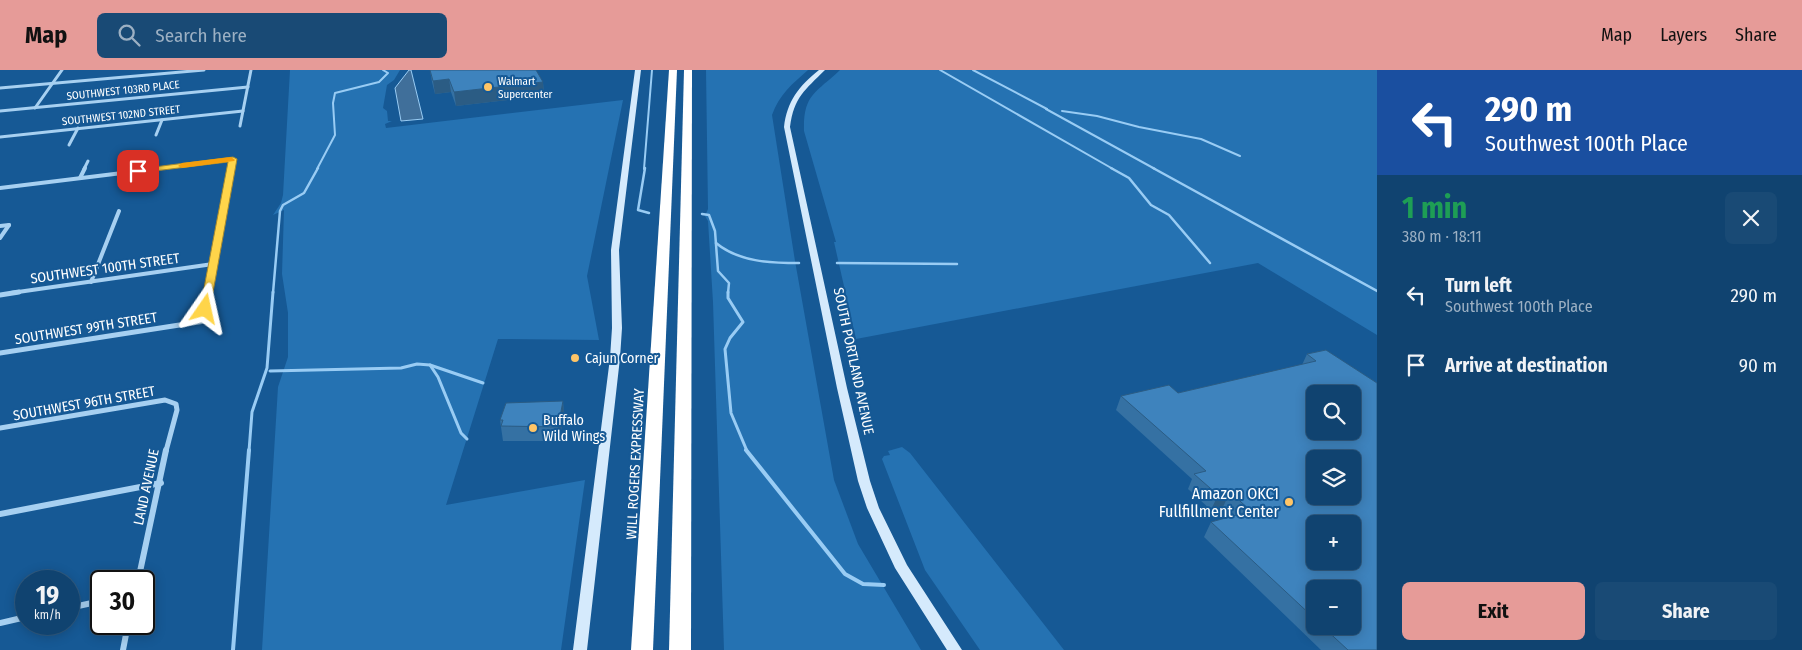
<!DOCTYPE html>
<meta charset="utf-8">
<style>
:root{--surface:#104370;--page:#194a75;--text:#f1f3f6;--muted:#9cb0c3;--line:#305c83;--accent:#e69b98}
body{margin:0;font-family:"Fira Sans Condensed",sans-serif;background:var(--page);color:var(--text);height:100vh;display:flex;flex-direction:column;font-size:19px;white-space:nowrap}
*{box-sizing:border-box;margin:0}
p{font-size:16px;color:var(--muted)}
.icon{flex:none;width:28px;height:28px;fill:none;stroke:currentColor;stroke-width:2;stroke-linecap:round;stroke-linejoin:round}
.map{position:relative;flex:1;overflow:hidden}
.details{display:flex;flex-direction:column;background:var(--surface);width:425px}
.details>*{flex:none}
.hud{background:#1a4fa0;color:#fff;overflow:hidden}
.buttons{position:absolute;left:1306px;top:315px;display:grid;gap:10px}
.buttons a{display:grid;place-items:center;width:55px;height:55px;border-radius:8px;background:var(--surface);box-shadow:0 2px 12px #0003,0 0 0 1px var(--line);font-size:25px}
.speed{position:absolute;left:15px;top:500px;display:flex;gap:10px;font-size:25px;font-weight:700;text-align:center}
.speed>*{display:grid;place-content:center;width:65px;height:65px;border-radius:50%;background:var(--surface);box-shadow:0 2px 12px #0003,0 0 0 1px var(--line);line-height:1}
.speed small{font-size:12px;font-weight:400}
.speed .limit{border:2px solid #111;border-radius:8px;background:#fff;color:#111}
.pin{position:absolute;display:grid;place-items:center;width:42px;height:42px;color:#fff;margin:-21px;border-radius:10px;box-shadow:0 2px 8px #0006}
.me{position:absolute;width:55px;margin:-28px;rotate:11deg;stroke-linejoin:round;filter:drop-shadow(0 0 4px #0008)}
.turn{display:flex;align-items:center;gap:18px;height:105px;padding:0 25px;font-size:22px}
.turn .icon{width:65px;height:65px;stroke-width:2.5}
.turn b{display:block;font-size:35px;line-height:42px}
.round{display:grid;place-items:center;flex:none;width:52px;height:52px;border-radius:8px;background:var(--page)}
.headline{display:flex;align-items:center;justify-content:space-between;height:85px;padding:0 25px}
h1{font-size:30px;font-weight:700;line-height:38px;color:#1e9e55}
.action{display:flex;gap:10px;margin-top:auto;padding:10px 25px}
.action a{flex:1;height:58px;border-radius:8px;background:var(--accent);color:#111;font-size:20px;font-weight:700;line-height:58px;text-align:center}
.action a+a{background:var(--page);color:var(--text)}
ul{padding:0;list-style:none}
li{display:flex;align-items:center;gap:15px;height:70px;padding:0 25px}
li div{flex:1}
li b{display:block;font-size:19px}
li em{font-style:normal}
header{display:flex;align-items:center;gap:30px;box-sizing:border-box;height:70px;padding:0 25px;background:var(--accent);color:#111}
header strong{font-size:24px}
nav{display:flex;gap:28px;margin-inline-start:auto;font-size:18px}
.search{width:350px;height:45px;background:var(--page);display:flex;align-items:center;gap:12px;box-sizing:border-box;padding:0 18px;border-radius:8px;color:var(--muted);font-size:19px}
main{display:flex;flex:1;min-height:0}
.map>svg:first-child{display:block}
.green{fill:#2572b2}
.water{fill:#406f9a;stroke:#99ccf4}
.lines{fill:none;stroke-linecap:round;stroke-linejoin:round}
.stream-far3{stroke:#99ccf4;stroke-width:2}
.stream-far2{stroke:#99ccf4;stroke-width:2.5}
.stream-far1{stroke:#99ccf4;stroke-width:3}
.stream{stroke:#99ccf4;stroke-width:4}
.minor-far3{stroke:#a7d0f1;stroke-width:3}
.minor-far2{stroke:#a7d0f1;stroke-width:4}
.minor-far1{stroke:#a7d0f1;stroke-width:5}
.minor{stroke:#a7d0f1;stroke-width:6}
.secondary{fill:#d5eafc;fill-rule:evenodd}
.motorway{fill:#fff;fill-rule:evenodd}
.wall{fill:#3571a3;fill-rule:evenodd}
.shaded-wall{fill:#2b5c84}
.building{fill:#3e83bd;stroke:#2b5c84;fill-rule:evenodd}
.route{fill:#ffd54a;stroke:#a68a30}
.slow{fill:#f59e0b}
.poi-dot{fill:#ffc567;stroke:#165995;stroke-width:2}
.labels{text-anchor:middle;stroke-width:4;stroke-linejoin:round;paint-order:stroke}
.far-poi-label{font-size:11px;fill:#fff;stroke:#165995;text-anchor:start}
.far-street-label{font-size:11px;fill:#fff;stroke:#165995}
.street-label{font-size:14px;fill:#fff;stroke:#165995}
.poi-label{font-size:14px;fill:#fff;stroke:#165995;text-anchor:start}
.near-poi-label{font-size:16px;fill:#fff;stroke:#165995;text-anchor:end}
</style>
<header>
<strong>Map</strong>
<div class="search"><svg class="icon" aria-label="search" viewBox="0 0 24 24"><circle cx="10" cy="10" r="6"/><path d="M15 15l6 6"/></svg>Search here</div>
<nav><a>Map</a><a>Layers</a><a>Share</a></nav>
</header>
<main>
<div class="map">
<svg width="1377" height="580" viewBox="0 0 1377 580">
<rect width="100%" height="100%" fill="#165995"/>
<g class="green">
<polygon points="290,0 400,0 394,10 387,15 383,38 387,41 388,51 392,51 385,54 386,58 623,30 587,206 599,270 498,269 446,435 585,410 561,580 262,580 278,317 288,287 288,243 282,204 284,140 273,145 281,133 283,125"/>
<path d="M706,0H808C792,14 779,25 772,45L795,191L834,410L858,474L921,580H724L713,232L708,151L705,146L708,139Z"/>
<path d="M840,0H1377V265L1258,193L856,269L834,172H836L804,61C803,24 816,23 840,0Z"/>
<polygon points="902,377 910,383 1064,580 980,580 925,500 882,389 884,386 890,385 888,381"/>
</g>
<polygon class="water" points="409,0 411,0 423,49 401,51 395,18"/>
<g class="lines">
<g class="stream-far3">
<polyline points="940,0 1113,99"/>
<polyline points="973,0 1047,39"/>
<polyline points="1046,39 1155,99"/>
<polyline points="1062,41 1097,46 1139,57 1201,69 1240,86"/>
<polyline points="317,99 335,65 333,33 335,23 379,12 388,3 383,0"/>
<polyline points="644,99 652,0"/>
</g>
<g class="stream-far2">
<polyline points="645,98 638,140 649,143"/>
<polyline points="1111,98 1129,108 1151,135 1169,145 1210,193"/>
<polyline points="1153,98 1377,221"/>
<polyline points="702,144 709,145 715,161 718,201 729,213 728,223"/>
<path d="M716,173C739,192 770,193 799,193"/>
<polyline points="837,193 957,194"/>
<polyline points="273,223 280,141 283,135 304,123 318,98"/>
</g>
<g class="stream-far1">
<polyline points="728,222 728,228 743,252 730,268 725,279 731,343 747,381"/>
<polyline points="430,295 483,313"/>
<polyline points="270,301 401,298 417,294 430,295 438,307 461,363 467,369"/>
<polyline points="249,381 252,342 267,298 273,222"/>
</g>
<g class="stream">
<polyline points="746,380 845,504 863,514 884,515"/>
<polyline points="233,580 249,380"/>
</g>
<g class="minor-far3">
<polyline points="0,18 204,0"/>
<polyline points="35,38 62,0"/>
<polyline points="0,41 248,17"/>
<polyline points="240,56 251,0"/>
<polyline points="156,65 162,50"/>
<polyline points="0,67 243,41"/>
<polyline points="69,75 78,58"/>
<polyline points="84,99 88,91"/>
<polyline points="153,99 233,89 231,99"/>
</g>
<g class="minor-far2">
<polyline points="80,108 85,98"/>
<polyline points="0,118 163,98"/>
<polyline points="0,156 9,155"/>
<polyline points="0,168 9,155"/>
<polyline points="91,212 119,141"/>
<polyline points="11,223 213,194"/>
<polyline points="208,223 231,98"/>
</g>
<g class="minor-far1">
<polyline points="0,225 19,222"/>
<polyline points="0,283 205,251 208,222"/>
<polyline points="0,358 165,330 176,334 177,340 166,381"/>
</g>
<g class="minor">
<polyline points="0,444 161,413"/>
<polyline points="138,511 166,380"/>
<polyline points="69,538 101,531"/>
<polyline points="0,553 26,547"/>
<polyline points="123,580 128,554"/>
</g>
<g class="secondary">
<polygon points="635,0 641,0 619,180 622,258 620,288 587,580 573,580 610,288 612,258 611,180"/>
<path d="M819,0H825C805,20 794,27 790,57L847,318L870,411L879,438L907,495L962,580H947L895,498L867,438L858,411L837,318L784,57C787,31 799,16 819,0Z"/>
</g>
<g class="motorway">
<polygon points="669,0 677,0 653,580 631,580"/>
<polygon points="684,0 692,0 691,580 669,580"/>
</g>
</g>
<g class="wall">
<polygon points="430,0 543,12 544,26 456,36 451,22 435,24 432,12"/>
<path d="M1326,280L1377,580H1321L1204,467L1211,452L1233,446L1223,437L1211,440L1188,419L1192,409L1116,340L1121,326L1178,323L1302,295L1307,284ZM1315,519L1352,556H1315Z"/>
<polygon points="563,331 564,345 559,371 503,371 500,350"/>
</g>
<g class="shaded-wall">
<polygon points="449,9 451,22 435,24 433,11"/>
<polygon points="543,12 544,26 456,36 454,22"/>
<polygon points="563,331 564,345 559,371 558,357"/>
<polygon points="1230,422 1223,437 1211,440 1218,425"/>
</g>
<g class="building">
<polygon points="430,0 536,0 543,12 454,22 449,9 433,11"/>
<path d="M1326,280L1377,313V580H1348L1322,556H1352V519H1315V549L1211,452L1251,441L1230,422L1218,425L1194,404L1206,401L1121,326L1169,315L1178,323L1316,291L1307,284ZM1315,324H1352V361H1315ZM1315,389H1352V426H1315ZM1315,454H1352V491H1315Z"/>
<polygon points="563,331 558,357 501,356 503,350 500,350 506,333"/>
</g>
<polygon class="route" points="233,87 237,89 210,239 205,243 200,239 228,92 138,103 134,101 138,99"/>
<polygon class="slow" points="231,87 235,90 234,91 182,98 178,96 182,93"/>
<g class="poi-dot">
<circle cx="488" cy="17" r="5"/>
<circle cx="575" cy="288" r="5"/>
<circle cx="533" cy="358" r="5"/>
<circle cx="1289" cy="432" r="5"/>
</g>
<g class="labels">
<g class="far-poi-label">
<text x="498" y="15">Walmart<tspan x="498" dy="13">Supercenter</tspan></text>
</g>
<g class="far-street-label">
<text transform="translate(123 20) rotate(-6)" y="4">SOUTHWEST 103RD PLACE</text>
<text transform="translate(121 45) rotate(-6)" y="4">SOUTHWEST 102ND STREET</text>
</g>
<g class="street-label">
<text transform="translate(105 198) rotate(-8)" y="5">SOUTHWEST 100TH STREET</text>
<text transform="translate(86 258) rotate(-9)" y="5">SOUTHWEST 99TH STREET</text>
<text transform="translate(854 291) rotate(78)" y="5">SOUTH PORTLAND AVENUE</text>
<text transform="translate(84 333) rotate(-10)" y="5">SOUTHWEST 96TH STREET</text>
<text transform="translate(635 394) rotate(-87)" y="5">WILL ROGERS EXPRESSWAY</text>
<text transform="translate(146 417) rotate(-78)" y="5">LAND AVENUE</text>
</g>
<g class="poi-label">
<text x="585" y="293">Cajun Corner</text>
<text x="543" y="355">Buffalo<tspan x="543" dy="16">Wild Wings</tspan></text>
</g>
<g class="near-poi-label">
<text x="1279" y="429">Amazon OKC1<tspan x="1279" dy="18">Fullfillment Center</tspan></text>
</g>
</g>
</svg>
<div class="buttons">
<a><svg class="icon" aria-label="search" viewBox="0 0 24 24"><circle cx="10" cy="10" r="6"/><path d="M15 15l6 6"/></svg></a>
<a><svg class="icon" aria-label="layers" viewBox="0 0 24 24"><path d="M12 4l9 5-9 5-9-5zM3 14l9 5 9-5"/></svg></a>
<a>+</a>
<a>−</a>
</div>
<div class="speed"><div>19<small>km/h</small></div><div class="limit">30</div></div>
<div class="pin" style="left:138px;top:101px;background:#d93025"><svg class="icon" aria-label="arrive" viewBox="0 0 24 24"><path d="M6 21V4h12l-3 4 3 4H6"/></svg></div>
<svg class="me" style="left:205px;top:239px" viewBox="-20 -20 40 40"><path d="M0-17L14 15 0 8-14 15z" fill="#ffd54a" stroke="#fff" stroke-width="4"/></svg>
</div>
<section class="details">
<div class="hud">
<div class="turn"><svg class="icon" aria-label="left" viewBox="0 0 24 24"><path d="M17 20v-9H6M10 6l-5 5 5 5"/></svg><div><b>290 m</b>Southwest 100th Place</div></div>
</div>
<div class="headline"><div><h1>1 min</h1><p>380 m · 18:11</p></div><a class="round"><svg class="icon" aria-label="close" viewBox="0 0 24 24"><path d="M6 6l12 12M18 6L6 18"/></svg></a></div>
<ul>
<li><svg class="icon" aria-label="left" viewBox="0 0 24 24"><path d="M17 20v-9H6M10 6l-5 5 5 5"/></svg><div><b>Turn left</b><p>Southwest 100th Place</p></div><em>290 m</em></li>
<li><svg class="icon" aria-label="arrive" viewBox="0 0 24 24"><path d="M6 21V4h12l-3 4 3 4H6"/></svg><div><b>Arrive at destination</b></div><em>90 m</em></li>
</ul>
<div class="action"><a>Exit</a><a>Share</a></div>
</section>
</main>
